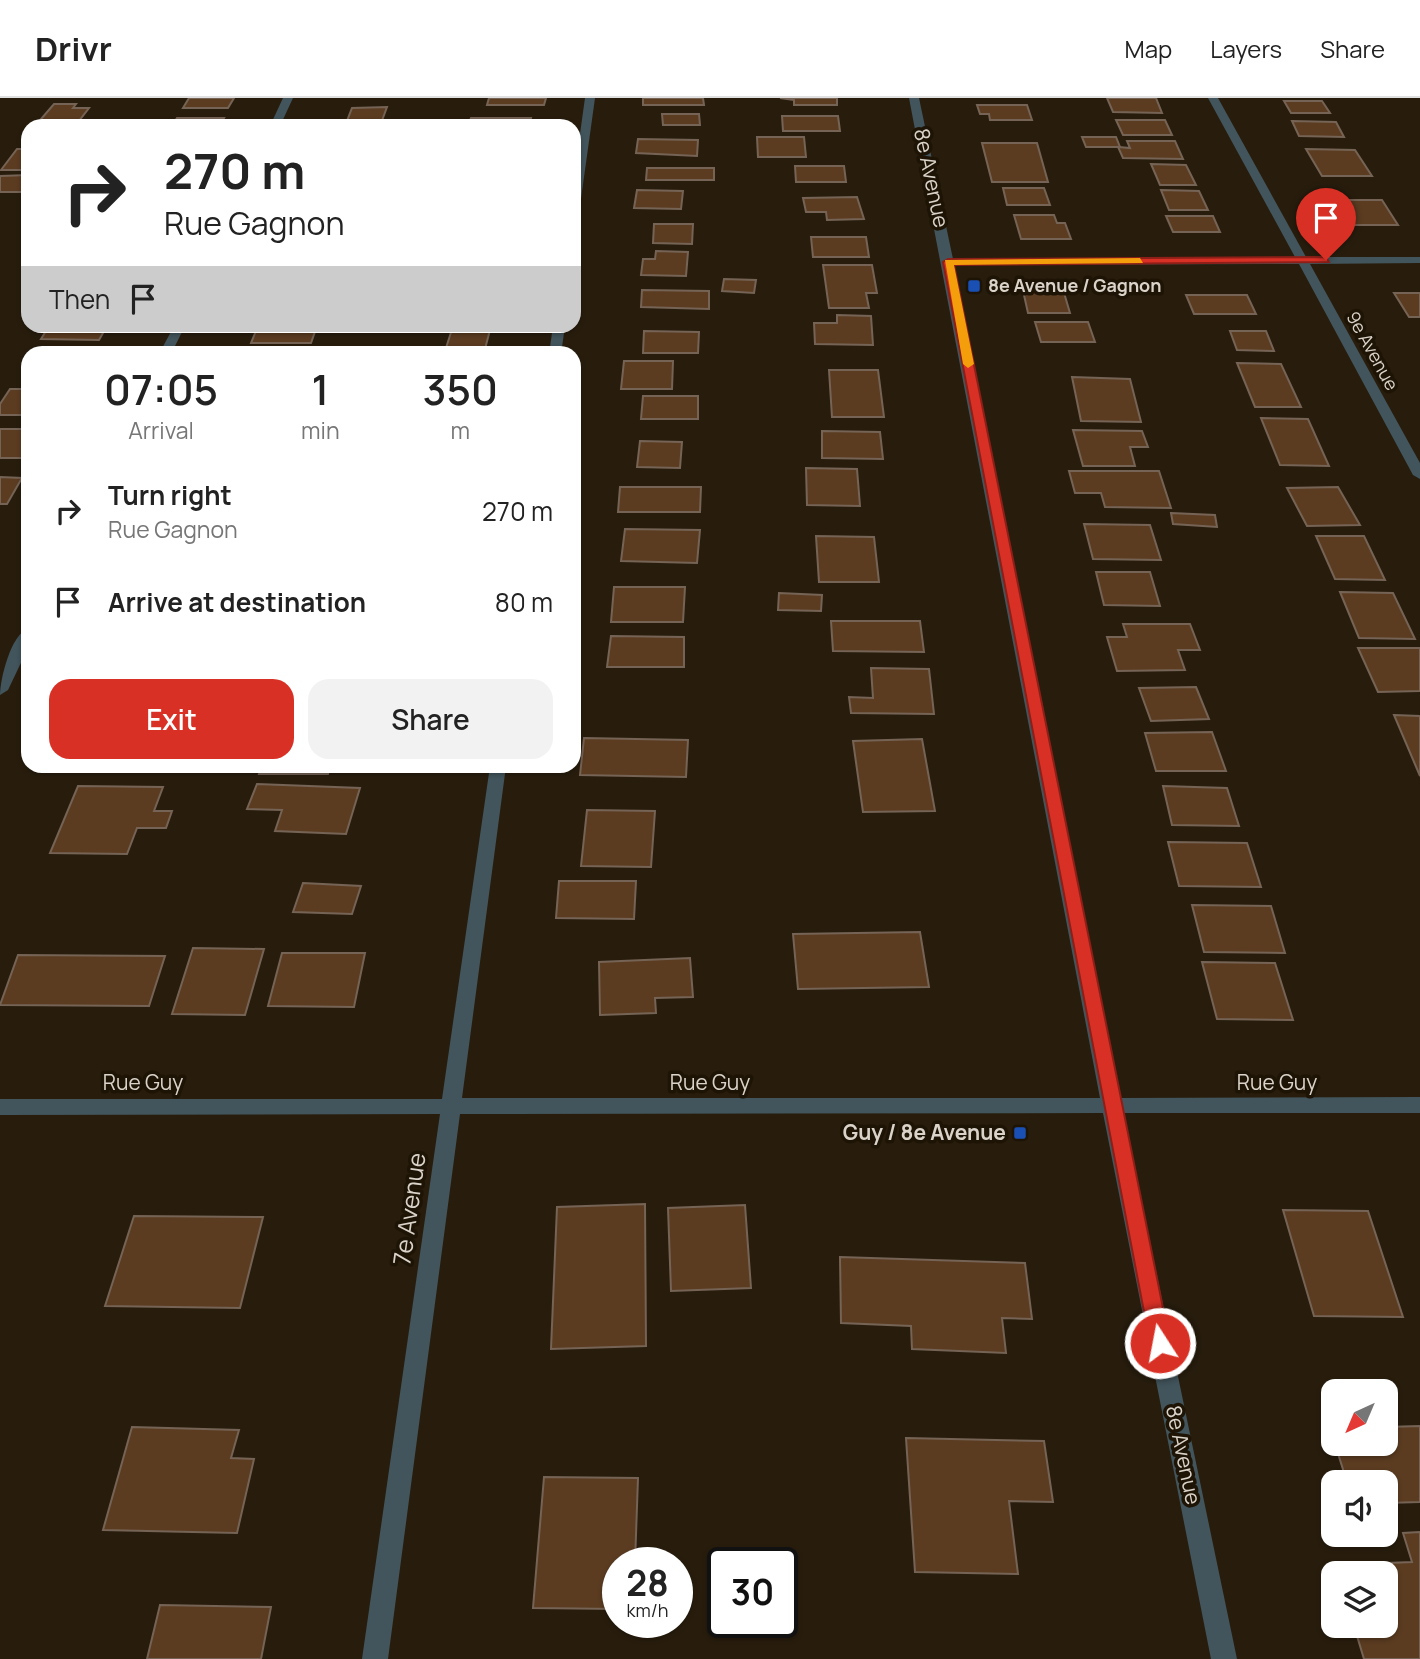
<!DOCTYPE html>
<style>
:root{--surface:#fff;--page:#f2f2f2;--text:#222;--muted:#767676;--line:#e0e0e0;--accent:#d93025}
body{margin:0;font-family:Manrope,sans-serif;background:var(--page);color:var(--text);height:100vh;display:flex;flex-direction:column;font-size:26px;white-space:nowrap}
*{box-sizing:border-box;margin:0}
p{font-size:23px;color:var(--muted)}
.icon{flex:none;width:38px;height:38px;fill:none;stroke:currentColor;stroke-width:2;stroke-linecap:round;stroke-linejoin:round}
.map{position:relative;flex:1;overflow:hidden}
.side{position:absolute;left:21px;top:248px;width:560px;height:427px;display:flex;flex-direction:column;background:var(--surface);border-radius:21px;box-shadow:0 2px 5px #0004}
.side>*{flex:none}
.hud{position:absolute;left:21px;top:21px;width:560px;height:214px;border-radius:21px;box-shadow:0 2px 5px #0004;background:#fff;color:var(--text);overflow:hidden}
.needle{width:46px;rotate:224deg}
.tools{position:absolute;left:1321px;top:1281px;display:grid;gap:14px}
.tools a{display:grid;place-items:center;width:77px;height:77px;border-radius:14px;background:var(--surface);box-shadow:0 2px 5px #0004;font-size:35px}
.speed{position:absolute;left:602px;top:1449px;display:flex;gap:14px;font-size:35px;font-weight:700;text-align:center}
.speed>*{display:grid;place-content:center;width:91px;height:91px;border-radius:50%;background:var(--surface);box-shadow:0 2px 5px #0004;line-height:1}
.speed small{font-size:18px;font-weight:400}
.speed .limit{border:4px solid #111;border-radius:10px;background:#fff;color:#111}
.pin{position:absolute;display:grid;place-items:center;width:60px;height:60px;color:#fff;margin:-72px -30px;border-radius:50% 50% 50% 0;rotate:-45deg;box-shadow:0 0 7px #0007}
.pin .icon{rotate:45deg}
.me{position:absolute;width:77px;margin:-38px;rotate:349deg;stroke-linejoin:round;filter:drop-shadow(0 0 5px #0008)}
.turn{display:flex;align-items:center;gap:24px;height:147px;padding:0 28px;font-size:32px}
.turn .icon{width:91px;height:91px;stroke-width:2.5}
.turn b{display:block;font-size:49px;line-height:60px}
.then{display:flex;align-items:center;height:66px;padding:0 28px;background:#0003;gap:14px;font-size:26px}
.eta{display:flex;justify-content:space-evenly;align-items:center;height:119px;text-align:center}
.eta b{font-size:42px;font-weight:600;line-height:49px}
.primary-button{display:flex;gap:14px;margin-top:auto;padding:14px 28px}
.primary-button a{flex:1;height:80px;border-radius:21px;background:var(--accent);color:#fff;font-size:28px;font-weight:600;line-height:80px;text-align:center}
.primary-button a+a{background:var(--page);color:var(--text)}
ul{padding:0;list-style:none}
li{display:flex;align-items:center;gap:21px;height:91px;padding:0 28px}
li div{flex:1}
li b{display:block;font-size:26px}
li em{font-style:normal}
header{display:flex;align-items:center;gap:42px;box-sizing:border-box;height:98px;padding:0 35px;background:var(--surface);border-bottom:2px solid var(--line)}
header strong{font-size:33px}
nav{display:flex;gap:38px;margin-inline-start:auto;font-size:24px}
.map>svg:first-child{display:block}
.building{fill:#5b3c21;stroke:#756355;stroke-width:2}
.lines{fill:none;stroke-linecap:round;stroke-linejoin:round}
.minor{fill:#42555c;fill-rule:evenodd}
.route{fill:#d93025;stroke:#8d1f18;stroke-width:2}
.slow{fill:#f59e0b}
.transit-dot{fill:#1a4fb4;stroke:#1e1405;stroke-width:2.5}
.labels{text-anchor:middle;stroke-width:7;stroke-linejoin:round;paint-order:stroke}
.far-poi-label{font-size:18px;font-weight:bold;fill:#dad3c9;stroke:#1e1405;text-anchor:start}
.far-street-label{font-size:18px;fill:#dad3c9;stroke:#1e1405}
.street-label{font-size:21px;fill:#dad3c9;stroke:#1e1405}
.poi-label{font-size:21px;font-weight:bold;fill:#dad3c9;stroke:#1e1405;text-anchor:end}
.near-street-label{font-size:24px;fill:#dad3c9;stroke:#1e1405}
</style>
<header>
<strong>Drivr</strong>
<nav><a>Map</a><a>Layers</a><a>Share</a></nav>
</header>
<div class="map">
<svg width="1420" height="1561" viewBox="0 0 1420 1561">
<rect width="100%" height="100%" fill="#281d0d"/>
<g class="building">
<polygon points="189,0 234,0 228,10 183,10"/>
<polygon points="489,0 546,0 544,7 487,7"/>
<polygon points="643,0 703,0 704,7 643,7"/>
<polygon points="780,0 837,0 837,7 794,7 794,2"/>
<polygon points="1107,0 1156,0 1162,15 1113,14"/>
<polygon points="1284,3 1322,3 1330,15 1291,15"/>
<polygon points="54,6 76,6 73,10 89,10 75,28 35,28"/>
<polygon points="977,7 1027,7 1032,22 990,22 989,16 980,16"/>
<polygon points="387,9 380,28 345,28 352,10"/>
<polygon points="662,16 699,16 700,27 663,27"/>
<polygon points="782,18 838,18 840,33 783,33"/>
<polygon points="177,20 224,20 219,28 172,28"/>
<polygon points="471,20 531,20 529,28 468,28"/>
<polygon points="1116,22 1165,22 1172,37 1123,37"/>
<polygon points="1292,23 1336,24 1344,39 1299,38"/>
<polygon points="757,39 804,39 806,59 758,59"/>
<polygon points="1082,39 1116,39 1120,49 1086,49"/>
<polygon points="638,41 698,42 697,58 636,55"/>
<polygon points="1127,43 1175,43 1183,61 1123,60 1118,49 1130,50"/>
<polygon points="982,45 1037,45 1048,84 992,84"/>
<polygon points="17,51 28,51 28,72 1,72"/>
<polygon points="1306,51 1355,52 1372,78 1322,78"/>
<polygon points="1151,66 1186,67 1196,87 1160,87"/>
<polygon points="795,68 844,68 846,84 796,84"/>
<polygon points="647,70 714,70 714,82 646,82"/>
<polygon points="28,77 22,94 0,94 0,78"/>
<polygon points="1003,90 1044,90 1050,107 1007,107"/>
<polygon points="637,92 683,93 681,111 634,110"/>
<polygon points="1161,92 1199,93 1208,112 1169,112"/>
<polygon points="857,99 864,121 827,122 826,114 806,114 803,100"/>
<polygon points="1338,102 1382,102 1398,127 1354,127"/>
<polygon points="1014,117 1054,117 1057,125 1065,125 1071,141 1021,141"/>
<polygon points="1166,118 1213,118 1220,134 1173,134"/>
<polygon points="654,126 693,126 692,146 653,145"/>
<polygon points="811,139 866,139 869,159 813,159"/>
<polygon points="656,153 688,154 686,178 641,177 643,161 655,161"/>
<polygon points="823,167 872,167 877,195 866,195 869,210 829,210"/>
<polygon points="724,181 756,182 754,195 722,193"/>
<polygon points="1022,188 1062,188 1070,215 1028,215"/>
<polygon points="642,192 709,193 709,211 641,209"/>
<polygon points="1394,195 1420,195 1420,219 1409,219"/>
<polygon points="1186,197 1247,197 1256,216 1194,216"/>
<polygon points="837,217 871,218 873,247 815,246 814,225 837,225"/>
<polygon points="1035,224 1088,224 1095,244 1041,244"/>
<polygon points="49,228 107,228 99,242 41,241"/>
<polygon points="258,228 317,228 311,245 251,245"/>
<polygon points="453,228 491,228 485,251 446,250"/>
<polygon points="644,233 699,234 698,255 643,255"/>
<polygon points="1230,233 1266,233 1274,253 1237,252"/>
<polygon points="624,263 673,263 672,291 621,291"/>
<polygon points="1237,265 1281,266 1301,309 1255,309"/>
<polygon points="829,272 878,272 884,319 832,319"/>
<polygon points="1072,279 1130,281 1141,324 1081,323"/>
<polygon points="10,291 28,291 28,317 0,317 0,306"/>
<polygon points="643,298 698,298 698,321 641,321"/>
<polygon points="1261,320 1308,321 1329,368 1280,367"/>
<rect x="0" y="331" width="28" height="29"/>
<polygon points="1073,332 1142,333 1148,349 1130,349 1135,368 1083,368"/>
<polygon points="822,333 880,334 883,361 822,360"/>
<polygon points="640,343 682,344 680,370 637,369"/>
<polygon points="806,370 857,371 860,408 807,407"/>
<polygon points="1069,373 1159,373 1171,410 1105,409 1101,395 1075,395"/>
<polygon points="0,379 22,380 7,406 0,406"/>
<polygon points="620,389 701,389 700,414 618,414"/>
<polygon points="1338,389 1360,427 1307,428 1287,390"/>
<polygon points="1171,415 1215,417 1217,429 1173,426"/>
<polygon points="1084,426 1150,427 1161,462 1093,461"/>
<polygon points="625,431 700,432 697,465 621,463"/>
<polygon points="816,438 874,439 879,484 819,484"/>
<polygon points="1316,438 1364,438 1385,482 1335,481"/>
<polygon points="1096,474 1150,474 1160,508 1104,507"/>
<polygon points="614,489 685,489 683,524 611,524"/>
<polygon points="1340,494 1393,495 1415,541 1359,540"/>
<polygon points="779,495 822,497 821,513 778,512"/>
<polygon points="831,523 920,523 924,554 833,553"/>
<polygon points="1123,526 1190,526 1200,552 1178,552 1185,572 1117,573 1107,539 1127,539"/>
<polygon points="611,538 684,539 684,569 607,569"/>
<polygon points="1358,550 1420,550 1420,593 1378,594"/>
<polygon points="871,570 929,571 934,616 851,615 849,599 873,600"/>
<polygon points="1196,589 1209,621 1151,623 1139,590"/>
<polygon points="1394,617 1420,618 1420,678"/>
<polygon points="1212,634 1226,673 1156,673 1145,635"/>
<polygon points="584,640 688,642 686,679 580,677"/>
<polygon points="922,641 935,713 863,714 853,643"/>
<polygon points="262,668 330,668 328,676 259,676"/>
<polygon points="257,686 360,690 346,736 275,733 282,712 247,711"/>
<polygon points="78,688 163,689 154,713 172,713 166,730 137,730 127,756 50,755"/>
<polygon points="1163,688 1227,690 1239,728 1172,727"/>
<polygon points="587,712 655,713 651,769 581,768"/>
<polygon points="1168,744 1247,745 1261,789 1179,788"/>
<polygon points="559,783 636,783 634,821 556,820"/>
<polygon points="303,785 361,788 352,816 293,814"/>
<polygon points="1192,807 1271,808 1285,855 1204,854"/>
<polygon points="920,834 929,889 798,891 793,836"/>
<polygon points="193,850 264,851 245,917 172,916"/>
<polygon points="282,855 365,855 354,909 268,908"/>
<polygon points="18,857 165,858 149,908 0,907"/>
<polygon points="690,860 693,899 655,900 656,915 600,917 599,864"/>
<polygon points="1202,864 1275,865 1293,922 1217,921"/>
<polygon points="645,1106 646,1248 551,1251 557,1109"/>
<polygon points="745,1107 751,1190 671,1193 668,1110"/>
<polygon points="1283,1112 1368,1113 1403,1219 1314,1218"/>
<polygon points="134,1118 263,1119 240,1210 105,1208"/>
<polygon points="840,1159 1025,1165 1032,1221 1002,1220 1006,1255 912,1251 911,1228 841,1225"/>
<polygon points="1420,1328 1420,1404 1386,1405 1386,1384 1347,1384 1335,1346 1386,1346 1386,1329"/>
<polygon points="132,1329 239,1332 231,1360 254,1361 237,1435 103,1432"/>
<polygon points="906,1340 1044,1343 1053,1404 1009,1403 1018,1476 915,1474"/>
<polygon points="544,1379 638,1380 635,1465 618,1465 618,1511 533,1510"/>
<polygon points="1420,1434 1420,1561 1364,1561 1354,1528 1386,1528 1386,1475 1338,1475 1336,1467 1412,1464 1403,1435"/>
<polygon points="160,1507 271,1509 261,1561 147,1561"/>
</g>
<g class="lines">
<g class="minor">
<polygon points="283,0 293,0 280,28 270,28"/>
<polygon points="585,0 595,0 579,115 574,118 574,79"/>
<polygon points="909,0 919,0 953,161 1295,159 1208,0 1218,0 1306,159 1420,159 1420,165 1310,166 1420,365 1420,381 1413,377 1299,166 954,167 1120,1000 1420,999 1420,1015 1123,1015 1237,1561 1211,1561 1103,1015 460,1016 388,1561 362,1561 440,1016 0,1017 0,1001 442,1001 490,668 506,668 462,1000 1100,1000"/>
<polygon points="174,228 185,228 171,256 159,256"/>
<polygon points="553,228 565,228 561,256 549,256"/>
<path d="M28,531V550L8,592L0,597C0,581 11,536 28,531Z"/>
</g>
</g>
<polygon class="route" points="1326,159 1329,164 954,167 1170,1245 1167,1252 1160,1254 1153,1252 1150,1245 943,164 948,161"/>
<polygon class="slow" points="1140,160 1143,165 954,167 974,266 968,270 963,266 945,162"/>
<g class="transit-dot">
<rect x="967" y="181" width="14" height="14" rx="3.5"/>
<rect x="1013" y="1028" width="14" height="14" rx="3.5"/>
</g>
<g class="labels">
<g class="far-poi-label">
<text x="988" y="194">8e Avenue / Gagnon</text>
</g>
<g class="far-street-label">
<text transform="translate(1372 253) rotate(61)" y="6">9e Avenue</text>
</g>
<g class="street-label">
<text transform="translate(931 80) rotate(78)" y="7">8e Avenue</text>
<text x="143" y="992">Rue Guy</text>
<text x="710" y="992">Rue Guy</text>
<text x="1277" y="992">Rue Guy</text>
<text transform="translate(1183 1357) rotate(78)" y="7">8e Avenue</text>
</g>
<g class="poi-label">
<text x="1006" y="1042">Guy / 8e Avenue</text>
</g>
<g class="near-street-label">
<text transform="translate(410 1111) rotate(-82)" y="8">7e Avenue</text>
</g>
</g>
</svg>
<div class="tools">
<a><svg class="needle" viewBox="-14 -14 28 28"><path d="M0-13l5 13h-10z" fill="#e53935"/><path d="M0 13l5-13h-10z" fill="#767676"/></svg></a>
<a><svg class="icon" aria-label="sound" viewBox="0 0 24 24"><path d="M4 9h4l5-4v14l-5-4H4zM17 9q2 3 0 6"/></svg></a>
<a><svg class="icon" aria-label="layers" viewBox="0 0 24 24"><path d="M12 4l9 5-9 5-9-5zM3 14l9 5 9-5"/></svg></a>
</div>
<div class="speed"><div>28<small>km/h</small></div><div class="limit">30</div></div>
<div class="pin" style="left:1326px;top:162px;background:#d93025"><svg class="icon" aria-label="arrive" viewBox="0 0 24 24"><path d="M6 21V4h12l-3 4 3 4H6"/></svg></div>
<svg class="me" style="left:1160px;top:1245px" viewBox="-20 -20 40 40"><circle r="17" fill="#d93025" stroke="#fff" stroke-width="3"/><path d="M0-11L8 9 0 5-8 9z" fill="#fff"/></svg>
<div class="hud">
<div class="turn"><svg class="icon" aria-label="right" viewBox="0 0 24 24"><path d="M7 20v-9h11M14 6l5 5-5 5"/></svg><div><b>270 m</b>Rue Gagnon</div></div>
<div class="then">Then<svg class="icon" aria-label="arrive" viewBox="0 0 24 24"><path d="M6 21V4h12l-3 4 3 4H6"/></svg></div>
</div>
<section class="side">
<div class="eta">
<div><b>07:05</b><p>Arrival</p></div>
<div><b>1</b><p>min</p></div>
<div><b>350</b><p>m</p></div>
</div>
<ul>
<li><svg class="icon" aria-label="right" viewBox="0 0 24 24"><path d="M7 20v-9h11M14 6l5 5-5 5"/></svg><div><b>Turn right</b><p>Rue Gagnon</p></div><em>270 m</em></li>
<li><svg class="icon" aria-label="arrive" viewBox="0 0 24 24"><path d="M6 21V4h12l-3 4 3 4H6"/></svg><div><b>Arrive at destination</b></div><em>80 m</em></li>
</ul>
<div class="primary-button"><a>Exit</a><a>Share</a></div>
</section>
</div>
